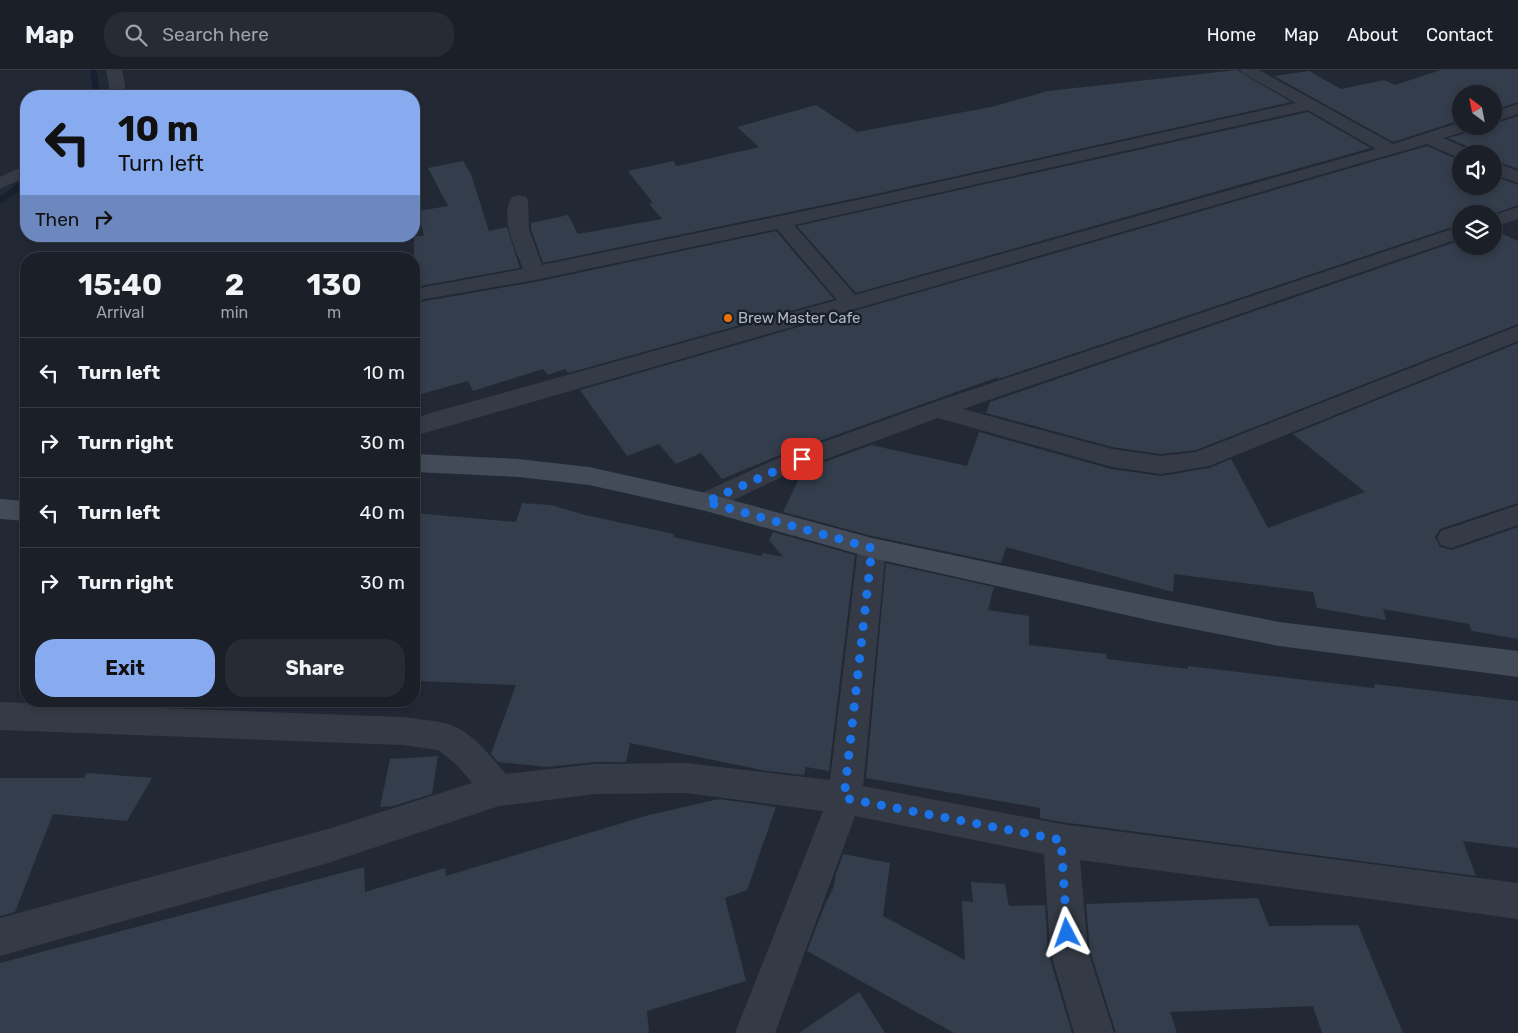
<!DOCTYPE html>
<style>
:root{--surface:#1a1f28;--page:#272c34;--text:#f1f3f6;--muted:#9fa2a8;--line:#383d45;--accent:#8ae}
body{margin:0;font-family:Rubik,sans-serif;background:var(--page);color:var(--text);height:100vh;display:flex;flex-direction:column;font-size:19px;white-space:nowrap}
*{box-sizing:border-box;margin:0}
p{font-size:16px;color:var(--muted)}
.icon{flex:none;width:28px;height:28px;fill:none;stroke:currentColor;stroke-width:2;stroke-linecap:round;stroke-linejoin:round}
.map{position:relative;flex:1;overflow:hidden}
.sheet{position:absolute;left:20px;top:182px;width:400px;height:455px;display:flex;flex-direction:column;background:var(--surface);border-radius:20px;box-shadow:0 2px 8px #0003,0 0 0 1px var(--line)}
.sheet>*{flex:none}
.hud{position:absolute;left:20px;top:20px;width:400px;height:152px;border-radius:20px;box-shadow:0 2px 8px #0003,0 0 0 1px var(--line);background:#8ae;color:#111;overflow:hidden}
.needle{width:32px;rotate:328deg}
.controls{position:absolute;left:1452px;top:15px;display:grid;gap:10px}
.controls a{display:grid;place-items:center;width:50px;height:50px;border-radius:50%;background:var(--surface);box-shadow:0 2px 8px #0003,0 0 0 1px var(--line);font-size:25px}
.pin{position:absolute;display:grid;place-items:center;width:42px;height:42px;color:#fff;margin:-21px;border-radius:10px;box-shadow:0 2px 8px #0006}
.me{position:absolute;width:55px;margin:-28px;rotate:356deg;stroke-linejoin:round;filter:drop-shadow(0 0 4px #0008)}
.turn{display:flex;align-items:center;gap:18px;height:105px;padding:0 15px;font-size:22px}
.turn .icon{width:65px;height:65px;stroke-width:2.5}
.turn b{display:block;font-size:35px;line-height:42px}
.then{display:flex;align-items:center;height:48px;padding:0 15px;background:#0003;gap:10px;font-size:19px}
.eta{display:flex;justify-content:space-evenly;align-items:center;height:85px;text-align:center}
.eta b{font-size:30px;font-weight:700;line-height:35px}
.button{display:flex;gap:10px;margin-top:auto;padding:10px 15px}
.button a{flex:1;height:58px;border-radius:20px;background:var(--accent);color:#111;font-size:20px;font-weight:700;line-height:58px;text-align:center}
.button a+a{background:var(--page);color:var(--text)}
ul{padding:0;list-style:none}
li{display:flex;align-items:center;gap:15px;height:70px;padding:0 15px;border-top:1px solid var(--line)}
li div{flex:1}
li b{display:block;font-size:19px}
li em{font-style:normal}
header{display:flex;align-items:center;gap:30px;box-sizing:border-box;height:70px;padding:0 25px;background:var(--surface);border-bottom:1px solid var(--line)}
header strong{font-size:24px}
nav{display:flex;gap:28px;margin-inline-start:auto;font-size:18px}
.search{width:350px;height:45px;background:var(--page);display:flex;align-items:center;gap:12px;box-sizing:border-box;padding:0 18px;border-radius:20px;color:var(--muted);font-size:19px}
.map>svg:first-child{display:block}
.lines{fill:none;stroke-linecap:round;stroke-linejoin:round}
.stream{fill:#162031;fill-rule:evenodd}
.building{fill:#343d4c}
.street{fill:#353b46;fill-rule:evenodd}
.secondary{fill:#434a58;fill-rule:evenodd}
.route{stroke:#1a73e8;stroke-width:9;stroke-dasharray:0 16.2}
.food-dot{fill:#e8710a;stroke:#1a202a;stroke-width:2}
.labels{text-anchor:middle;stroke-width:5;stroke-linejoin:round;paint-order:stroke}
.far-poi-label{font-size:15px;fill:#afb5c3;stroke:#1a202a;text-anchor:start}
</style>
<header>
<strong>Map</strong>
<div class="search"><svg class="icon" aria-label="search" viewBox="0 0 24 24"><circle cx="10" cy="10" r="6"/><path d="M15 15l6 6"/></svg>Search here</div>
<nav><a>Home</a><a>Map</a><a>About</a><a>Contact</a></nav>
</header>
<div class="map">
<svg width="1518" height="963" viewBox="0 0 1518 963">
<rect width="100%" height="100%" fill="#222935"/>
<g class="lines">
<g class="stream">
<polygon points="90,0 96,0 101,26 94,26"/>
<polygon points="23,110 26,110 26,116 0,134 0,127"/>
</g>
</g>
<g class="building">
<polygon points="1237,0 1291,32 862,127 543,193 531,159 531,153 568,145 578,164 662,149 649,134 653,133 628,101 673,91 677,96 759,77 737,57 816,35 857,62 991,37 1048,21"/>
<polygon points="1441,0 1518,0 1518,32 1494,40 1494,24 1461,24 1461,50 1393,72 1274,6 1309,1 1341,19 1384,10 1395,15"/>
<polygon points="1308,42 1371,78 856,223 797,156"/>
<polygon points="1518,46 1518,99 1494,90 1494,84 1474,84 1471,78 1448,68 1471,62 1474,56 1494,56 1494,54"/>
<polygon points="1427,76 1461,91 1461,116 1494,116 1494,106 1518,115 1518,135 1493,144 1461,144 1461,154 998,309 998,307 775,387 722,409 701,383 676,394 659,374 627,386 580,320"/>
<polygon points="463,91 471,104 489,161 507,157 520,198 414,217 414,166 424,166 418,141 448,136 428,98"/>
<polygon points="1494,160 1518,171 1518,254 1196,380 1161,384 1112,377 986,343 990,332 1461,170 1461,176 1494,176"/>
<polygon points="776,161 834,229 568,303 565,299 548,305 543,299 473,321 468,311 414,326 414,233 535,212"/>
<polygon points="1518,273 1518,433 1440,459 1435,467 1440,477 1452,480 1518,457 1518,569 1472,561 1469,554 1383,539 1386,550 1317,538 1313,522 1174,504 1173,522 1006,477 1001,493 872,466 783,442 803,400 871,375 967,396 979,362 1111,399 1161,406 1209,398 1231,389 1268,458 1365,422 1293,364"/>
<polygon points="522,433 551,435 585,445 674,464 673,467 761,486 763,483 783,487 769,470 773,462 855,485 829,701 806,697 804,705 767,701 630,673 626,692 595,692 547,697 498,692 491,684 516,615 414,611 414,443 516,452"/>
<polygon points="886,493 994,517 988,540 1029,546 1029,575 1106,584 1107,589 1188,599 1188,596 1374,618 1375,614 1518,631 1518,778 1463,771 1476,806 1061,752 1040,748 1040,738 866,708"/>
<polygon points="438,686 432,724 393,736 380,737 390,689"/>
<polygon points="87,703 152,708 127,751 53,744 15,842 0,846 0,708 84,708"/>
<polygon points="719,729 776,737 747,820 725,828 746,911 647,941 649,963 0,963 0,893 364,797 365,822 445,798 446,806 649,745"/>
<polygon points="843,784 890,793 883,846 965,890 962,831 973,832 971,812 1005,814 1009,836 1045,835 1048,882 1072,963 954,963 807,881 824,837 834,816 836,804"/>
<polygon points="1258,828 1269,856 1358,855 1403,963 1322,963 1313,936 1170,942 1177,963 1116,963 1090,881 1086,834"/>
<polygon points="859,922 885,963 799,963"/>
</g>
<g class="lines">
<g class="street">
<polygon points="106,0 122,0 127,26 111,26"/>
<path d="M1240,0H1259L1393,74L1461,52V56H1472L1470,60L1443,68L1470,80L1472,84H1461V89L1427,74L414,366V349L427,344L837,230L777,159L535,210L414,231V219L523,199C516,180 499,147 512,127L519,125L526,127L528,131L529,159L542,195L862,129L1296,33L1243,3ZM1308,40L1376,79L855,225L794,155Z"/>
<polygon points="1518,34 1518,44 1494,52 1494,42"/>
<polygon points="1494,92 1518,101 1518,113 1494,104"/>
<polygon points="26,95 26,107 0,119 0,107"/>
<polygon points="1518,137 1518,149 1494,157 1494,145"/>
<polygon points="1461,156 1461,168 963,339 1112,379 1161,386 1196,382 1518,256 1518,271 1209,396 1161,404 1112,397 938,348 794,401 715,439 706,441 697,439 693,432 697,425 776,389 929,334"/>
<polygon points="1518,435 1518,455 1451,478 1441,475 1437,468 1441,461"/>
<path d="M872,468L882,471L886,478L863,716L1061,754L1518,813V849L1080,790L1088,881L1114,963H1074L1050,881L1044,784L855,746L775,963H735L823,741L686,723L595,724L499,736L328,793L0,886V848L328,759L472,713L457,695L438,680L402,675L0,660V632L402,647C416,649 431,650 444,653C471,659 489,685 506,704L595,694L686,693L830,710L858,478L862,471Z"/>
</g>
<g class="secondary">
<polygon points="414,384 518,389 589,397 706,423 872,468 1157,528 1279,552 1518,581 1518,607 1279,576 1157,552 872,488 706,441 589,415 518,407 414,402"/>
<polygon points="0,429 26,431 26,451 0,449"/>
</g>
</g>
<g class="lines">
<polyline class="route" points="802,389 706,432 872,478 844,728 1061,770 1067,863"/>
</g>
<circle class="food-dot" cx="728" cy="248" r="5"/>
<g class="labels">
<g class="far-poi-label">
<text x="738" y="253">Brew Master Cafe</text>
</g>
</g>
</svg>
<div class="controls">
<a><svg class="needle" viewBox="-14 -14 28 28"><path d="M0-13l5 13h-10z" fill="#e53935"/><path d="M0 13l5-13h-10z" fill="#9fa2a8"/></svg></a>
<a><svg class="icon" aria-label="sound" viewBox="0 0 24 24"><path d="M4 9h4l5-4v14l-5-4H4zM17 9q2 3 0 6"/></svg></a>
<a><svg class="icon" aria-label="layers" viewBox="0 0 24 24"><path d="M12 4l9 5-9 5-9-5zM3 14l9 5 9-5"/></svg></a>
</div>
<div class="pin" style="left:802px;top:389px;background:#d93025"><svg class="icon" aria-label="arrive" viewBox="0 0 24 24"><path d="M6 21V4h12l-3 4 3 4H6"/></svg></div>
<svg class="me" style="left:1067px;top:863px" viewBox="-20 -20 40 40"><path d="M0-17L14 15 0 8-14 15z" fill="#1a73e8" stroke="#fff" stroke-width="4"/></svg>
<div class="hud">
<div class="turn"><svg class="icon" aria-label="left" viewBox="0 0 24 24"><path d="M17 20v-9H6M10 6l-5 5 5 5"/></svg><div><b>10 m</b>Turn left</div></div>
<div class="then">Then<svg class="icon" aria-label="right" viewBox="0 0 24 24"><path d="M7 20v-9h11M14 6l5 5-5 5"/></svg></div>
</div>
<section class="sheet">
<div class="eta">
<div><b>15:40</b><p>Arrival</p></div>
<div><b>2</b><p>min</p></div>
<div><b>130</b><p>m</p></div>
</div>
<ul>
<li><svg class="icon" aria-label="left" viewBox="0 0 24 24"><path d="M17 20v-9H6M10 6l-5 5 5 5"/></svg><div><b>Turn left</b></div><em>10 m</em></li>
<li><svg class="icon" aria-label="right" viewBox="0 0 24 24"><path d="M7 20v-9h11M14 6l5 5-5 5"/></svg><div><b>Turn right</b></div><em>30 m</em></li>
<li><svg class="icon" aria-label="left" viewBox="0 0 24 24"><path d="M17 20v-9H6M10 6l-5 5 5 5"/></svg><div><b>Turn left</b></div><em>40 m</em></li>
<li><svg class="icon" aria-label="right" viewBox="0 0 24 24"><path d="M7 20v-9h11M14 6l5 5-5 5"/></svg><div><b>Turn right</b></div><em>30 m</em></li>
</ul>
<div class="button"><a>Exit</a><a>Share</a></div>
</section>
</div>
